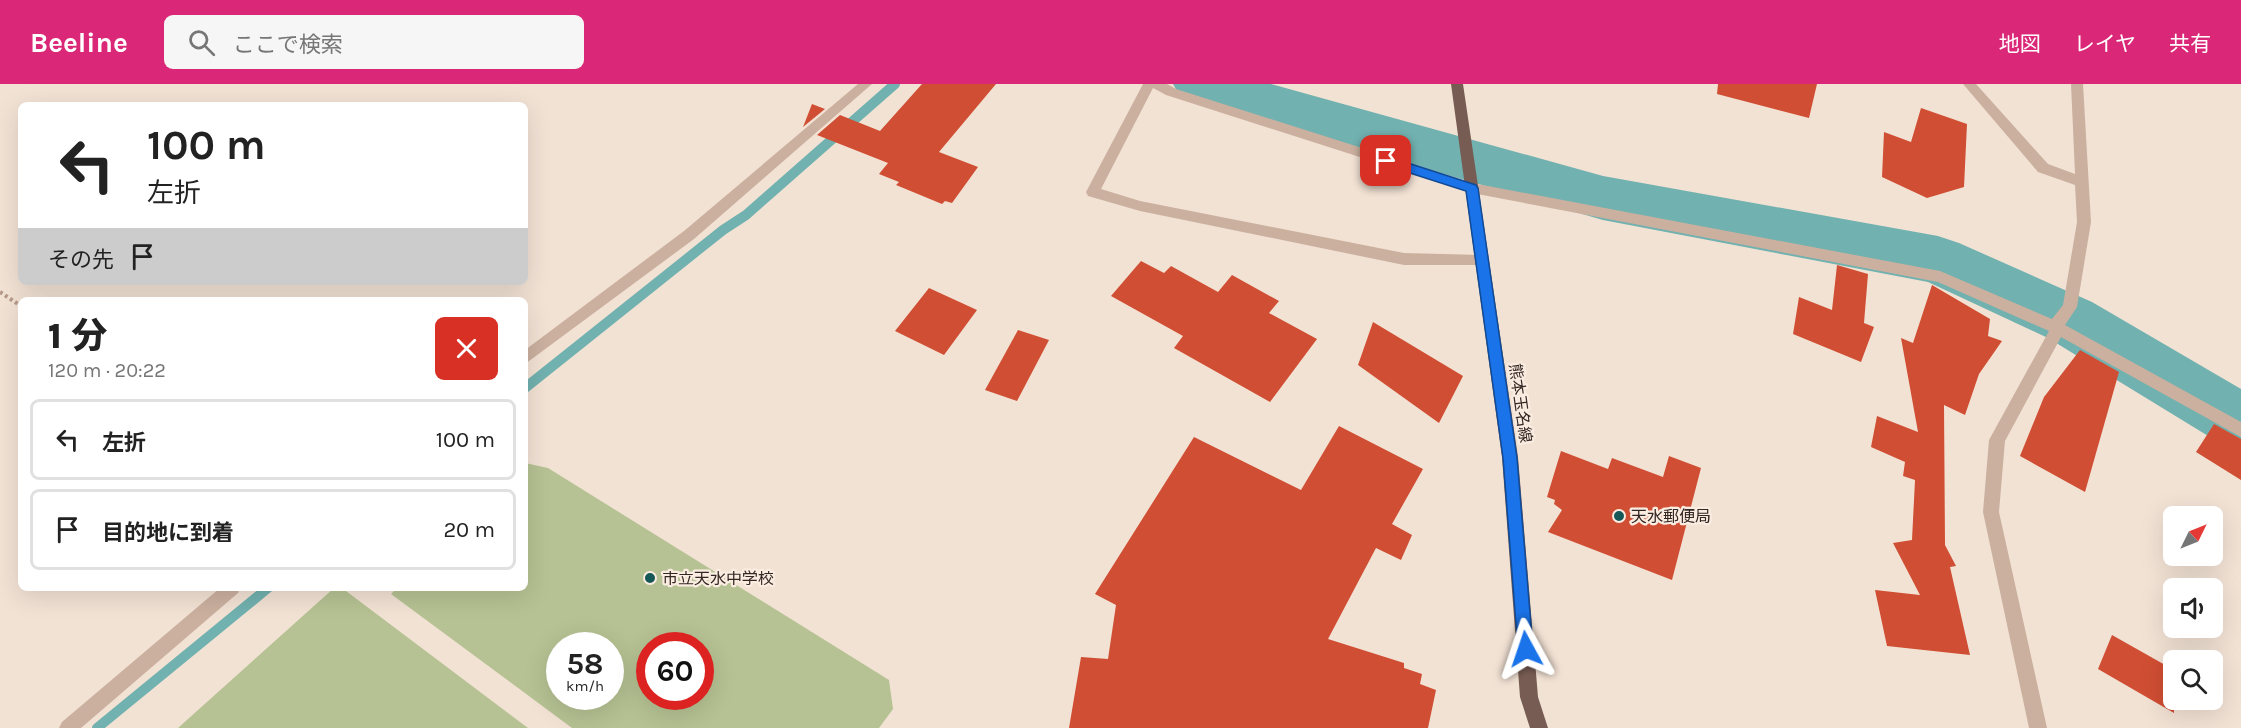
<!DOCTYPE html>
<html lang="ja">
<meta charset="utf-8">
<style>
:root{--surface:#fff;--page:#f6f6f6;--text:#222;--muted:#767676;--line:#e0e0e0;--accent:#db2777}
body{margin:0;font-family:Karla,"Noto Sans JP",sans-serif;background:var(--page);color:var(--text);height:100vh;display:flex;flex-direction:column;font-size:22px;white-space:nowrap}
*{box-sizing:border-box;margin:0}
p{font-size:20px;color:var(--muted)}
.icon{flex:none;width:33px;height:33px;fill:none;stroke:currentColor;stroke-width:2;stroke-linecap:round;stroke-linejoin:round}
.map{position:relative;flex:1;overflow:hidden}
.panel{position:absolute;left:18px;top:213px;width:510px;height:294px;display:flex;flex-direction:column;background:var(--surface);border-radius:9px;box-shadow:0 6px 24px #0002}
.panel>*{flex:none}
.banner{position:absolute;left:18px;top:18px;width:510px;height:183px;border-radius:9px;box-shadow:0 6px 24px #0002;background:#fff;color:var(--text);overflow:hidden}
.needle{width:39px;rotate:47deg}
.buttons{position:absolute;left:2163px;top:422px;display:grid;gap:12px}
.buttons a{display:grid;place-items:center;width:60px;height:60px;border-radius:9px;background:var(--surface);box-shadow:0 6px 24px #0002;font-size:30px}
.speed{position:absolute;left:546px;top:548px;display:flex;gap:12px;font-size:30px;font-weight:700;text-align:center}
.speed>*{display:grid;place-content:center;width:78px;height:78px;border-radius:50%;background:var(--surface);box-shadow:0 6px 24px #0002;line-height:1}
.speed small{font-size:15px;font-weight:400}
.speed .limit{border:9px solid #d22;background:#fff;color:#111}
.pin{position:absolute;display:grid;place-items:center;width:51px;height:51px;color:#fff;margin:-26px;border-radius:12px;box-shadow:0 3px 9px #0006}
.me{position:absolute;width:66px;margin:-33px;rotate:355deg;stroke-linejoin:round;filter:drop-shadow(0 0 4px #0008)}
.turn{display:flex;align-items:center;gap:21px;height:126px;padding:0 30px;font-size:27px}
.turn .icon{width:78px;height:78px;stroke-width:2.5}
.turn b{display:block;font-size:42px;line-height:51px}
.then{display:flex;align-items:center;height:57px;padding:0 30px;background:#0003;gap:12px;font-size:22px}
.round{display:grid;place-items:center;flex:none;width:63px;height:63px;border-radius:9px;background:var(--page)}
.head{display:flex;align-items:center;justify-content:space-between;height:102px;padding:0 30px}
h1{font-size:36px;font-weight:800;line-height:45px}
ul{padding:0;list-style:none}
li{display:flex;align-items:center;gap:18px;height:81px;margin:0 12px 9px;padding:0 18px;border:3px solid var(--line);border-radius:9px}
li div{flex:1}
li b{display:block;font-size:22px}
li em{font-style:normal}
header{display:flex;align-items:center;gap:36px;box-sizing:border-box;height:84px;padding:0 30px;background:var(--accent);color:#fff}
header strong{font-size:28px}
nav{display:flex;gap:33px;margin-inline-start:auto;font-size:21px}
.search{width:420px;height:54px;background:var(--page);display:flex;align-items:center;gap:15px;box-sizing:border-box;padding:0 21px;border-radius:9px;color:var(--muted);font-size:22px}
.map>svg:first-child{display:block}
.green{fill:#b6c293;fill-rule:evenodd}
.lines{fill:none;stroke-linecap:round;stroke-linejoin:round}
.stream{stroke:#71b1af;stroke-width:10}
.river{fill:#71b1af;fill-rule:evenodd}
.building{fill:#d04e33}
.path{stroke:#b69989;stroke-width:4;stroke-dasharray:3 3;stroke-linecap:butt}
.minor{fill:#cbb09f;fill-rule:evenodd}
.major{fill:#775c53;fill-rule:evenodd}
.route{fill:#1a73e8;stroke:#114b97;stroke-width:1.5}
.poi-dot{fill:#165857;stroke:#faece0;stroke-width:2}
.labels{text-anchor:middle;stroke-width:4.5;stroke-linejoin:round;paint-order:stroke}
.street-label{font-size:16px;fill:#332723;stroke:#faece0}
.poi-label{font-size:16px;fill:#332723;stroke:#faece0;text-anchor:start}
</style>
<header>
<strong>Beeline</strong>
<div class="search"><svg class="icon" aria-label="search" viewBox="0 0 24 24"><circle cx="10" cy="10" r="6"/><path d="M15 15l6 6"/></svg>ここで検索</div>
<nav><a>地図</a><a>レイヤ</a><a>共有</a></nav>
</header>
<div class="map">
<svg width="2241" height="644" viewBox="0 0 2241 644">
<rect width="100%" height="100%" fill="#f2e2d4"/>
<g class="green">
<path d="M525,379L548,384L889,596L893,625L879,644H572L391,510L397,504H525ZM560,561H610V612H560ZM650,561H700V612H650Z"/>
<polygon points="334,504 342,504 528,644 178,644"/>
</g>
<g class="lines">
<g class="stream">
<polyline points="525,304 723,146 746,131 895,0"/>
<polyline points="97,644 268,504"/>
</g>
<polygon class="river" points="1173,0 1271,0 1603,92 1938,152 1959,159 2092,218 2241,305 2241,366 2218,358 2048,254 1928,198 1603,136 1181,14"/>
</g>
<g class="building">
<polygon points="922,0 996,0 939,68 978,83 952,119 945,117 942,120 896,101 899,98 879,90 888,79 817,51 840,31 880,47"/>
<polygon points="1718,0 1817,0 1809,34 1717,10"/>
<polygon points="812,20 825,25 803,43"/>
<polygon points="1921,24 1967,40 1964,103 1927,114 1882,93 1884,48 1911,58"/>
<polygon points="1141,177 1164,189 1171,182 1218,208 1232,191 1279,217 1269,229 1317,255 1270,318 1174,264 1183,252 1111,212"/>
<polygon points="1837,181 1868,190 1864,239 1874,243 1861,278 1793,250 1799,213 1832,226"/>
<polygon points="1932,201 1990,235 1988,252 2002,257 1979,290 1965,331 1944,321 1945,461 1956,482 1950,483 1970,571 1887,562 1875,506 1920,511 1893,459 1912,456 1915,396 1903,392 1905,378 1871,363 1877,332 1918,348 1901,254 1913,259"/>
<polygon points="929,204 977,226 944,271 895,247"/>
<polygon points="1373,238 1463,292 1439,339 1358,281"/>
<polygon points="1018,246 1049,256 1017,317 985,306"/>
<polygon points="2080,266 2119,288 2085,408 2020,372 2044,313"/>
<polygon points="2214,340 2241,355 2241,396 2196,368"/>
<polygon points="1339,342 1423,385 1392,440 1412,451 1401,476 1376,464 1328,555 1404,579 1404,584 1422,590 1420,600 1436,606 1428,644 1069,644 1081,573 1108,575 1116,521 1095,510 1194,353 1301,406"/>
<polygon points="1561,367 1608,385 1612,374 1663,393 1669,372 1701,384 1672,496 1548,448 1562,426 1554,420 1555,416 1547,413"/>
<polygon points="2112,551 2174,586 2174,629 2098,585"/>
</g>
<g class="lines">
<polyline class="path" points="0,208 21,222"/>
<g class="minor">
<polygon points="858,0 872,0 694,155 525,280 525,266 684,147"/>
<polygon points="1143,0 1167,0 1176,5 1472,99 1940,187 2052,235 2063,221 2077,138 2075,101 2038,88 1963,0 1976,0 2048,80 2075,90 2071,0 2083,0 2091,138 2077,223 2065,241 2241,338 2241,353 2061,253 2005,357 1999,428 2047,644 2029,644 1983,428 1989,356 2049,247 1938,198 1472,109 1166,11 1153,4 1101,105 1140,117 1404,169 1482,171 1487,173 1489,177 1487,181 1404,181 1140,127 1088,112 1086,108"/>
<polygon points="220,504 240,504 238,509 81,644 59,644 62,638"/>
</g>
<polygon class="major" points="1451,0 1463,0 1518,373 1538,613 1548,644 1530,644 1520,613 1502,373"/>
</g>
<polygon class="route" points="1386,72 1476,101 1478,104 1517,374 1533,565 1531,570 1526,572 1520,570 1518,565 1503,374 1466,107 1382,80 1380,77"/>
<g class="poi-dot">
<circle cx="1619" cy="432" r="6"/>
<circle cx="650" cy="494" r="6"/>
</g>
<g class="labels">
<g class="street-label">
<text transform="translate(1521 319) rotate(82)" y="6">熊本玉名線</text>
</g>
<g class="poi-label">
<text x="1631" y="438">天水郵便局</text>
<text x="662" y="500">市立天水中学校</text>
</g>
</g>
</svg>
<div class="buttons">
<a><svg class="needle" viewBox="-14 -14 28 28"><path d="M0-13l5 13h-10z" fill="#e53935"/><path d="M0 13l5-13h-10z" fill="#767676"/></svg></a>
<a><svg class="icon" aria-label="sound" viewBox="0 0 24 24"><path d="M4 9h4l5-4v14l-5-4H4zM17 9q2 3 0 6"/></svg></a>
<a><svg class="icon" aria-label="search" viewBox="0 0 24 24"><circle cx="10" cy="10" r="6"/><path d="M15 15l6 6"/></svg></a>
</div>
<div class="speed"><div>58<small>km/h</small></div><div class="limit">60</div></div>
<div class="pin" style="left:1386px;top:77px;background:#d93025"><svg class="icon" aria-label="arrive" viewBox="0 0 24 24"><path d="M6 21V4h12l-3 4 3 4H6"/></svg></div>
<svg class="me" style="left:1526px;top:565px" viewBox="-20 -20 40 40"><path d="M0-17L14 15 0 8-14 15z" fill="#1a73e8" stroke="#fff" stroke-width="4"/></svg>
<div class="banner">
<div class="turn"><svg class="icon" aria-label="left" viewBox="0 0 24 24"><path d="M17 20v-9H6M10 6l-5 5 5 5"/></svg><div><b>100 m</b>左折</div></div>
<div class="then">その先<svg class="icon" aria-label="arrive" viewBox="0 0 24 24"><path d="M6 21V4h12l-3 4 3 4H6"/></svg></div>
</div>
<section class="panel">
<div class="head"><div><h1>1 分</h1><p>120 m · 20:22</p></div><a class="round" style="background:#d93025;color:#fff"><svg class="icon" aria-label="close" viewBox="0 0 24 24"><path d="M6 6l12 12M18 6L6 18"/></svg></a></div>
<ul>
<li><svg class="icon" aria-label="left" viewBox="0 0 24 24"><path d="M17 20v-9H6M10 6l-5 5 5 5"/></svg><div><b>左折</b></div><em>100 m</em></li>
<li><svg class="icon" aria-label="arrive" viewBox="0 0 24 24"><path d="M6 21V4h12l-3 4 3 4H6"/></svg><div><b>目的地に到着</b></div><em>20 m</em></li>
</ul>
</section>
</div>
